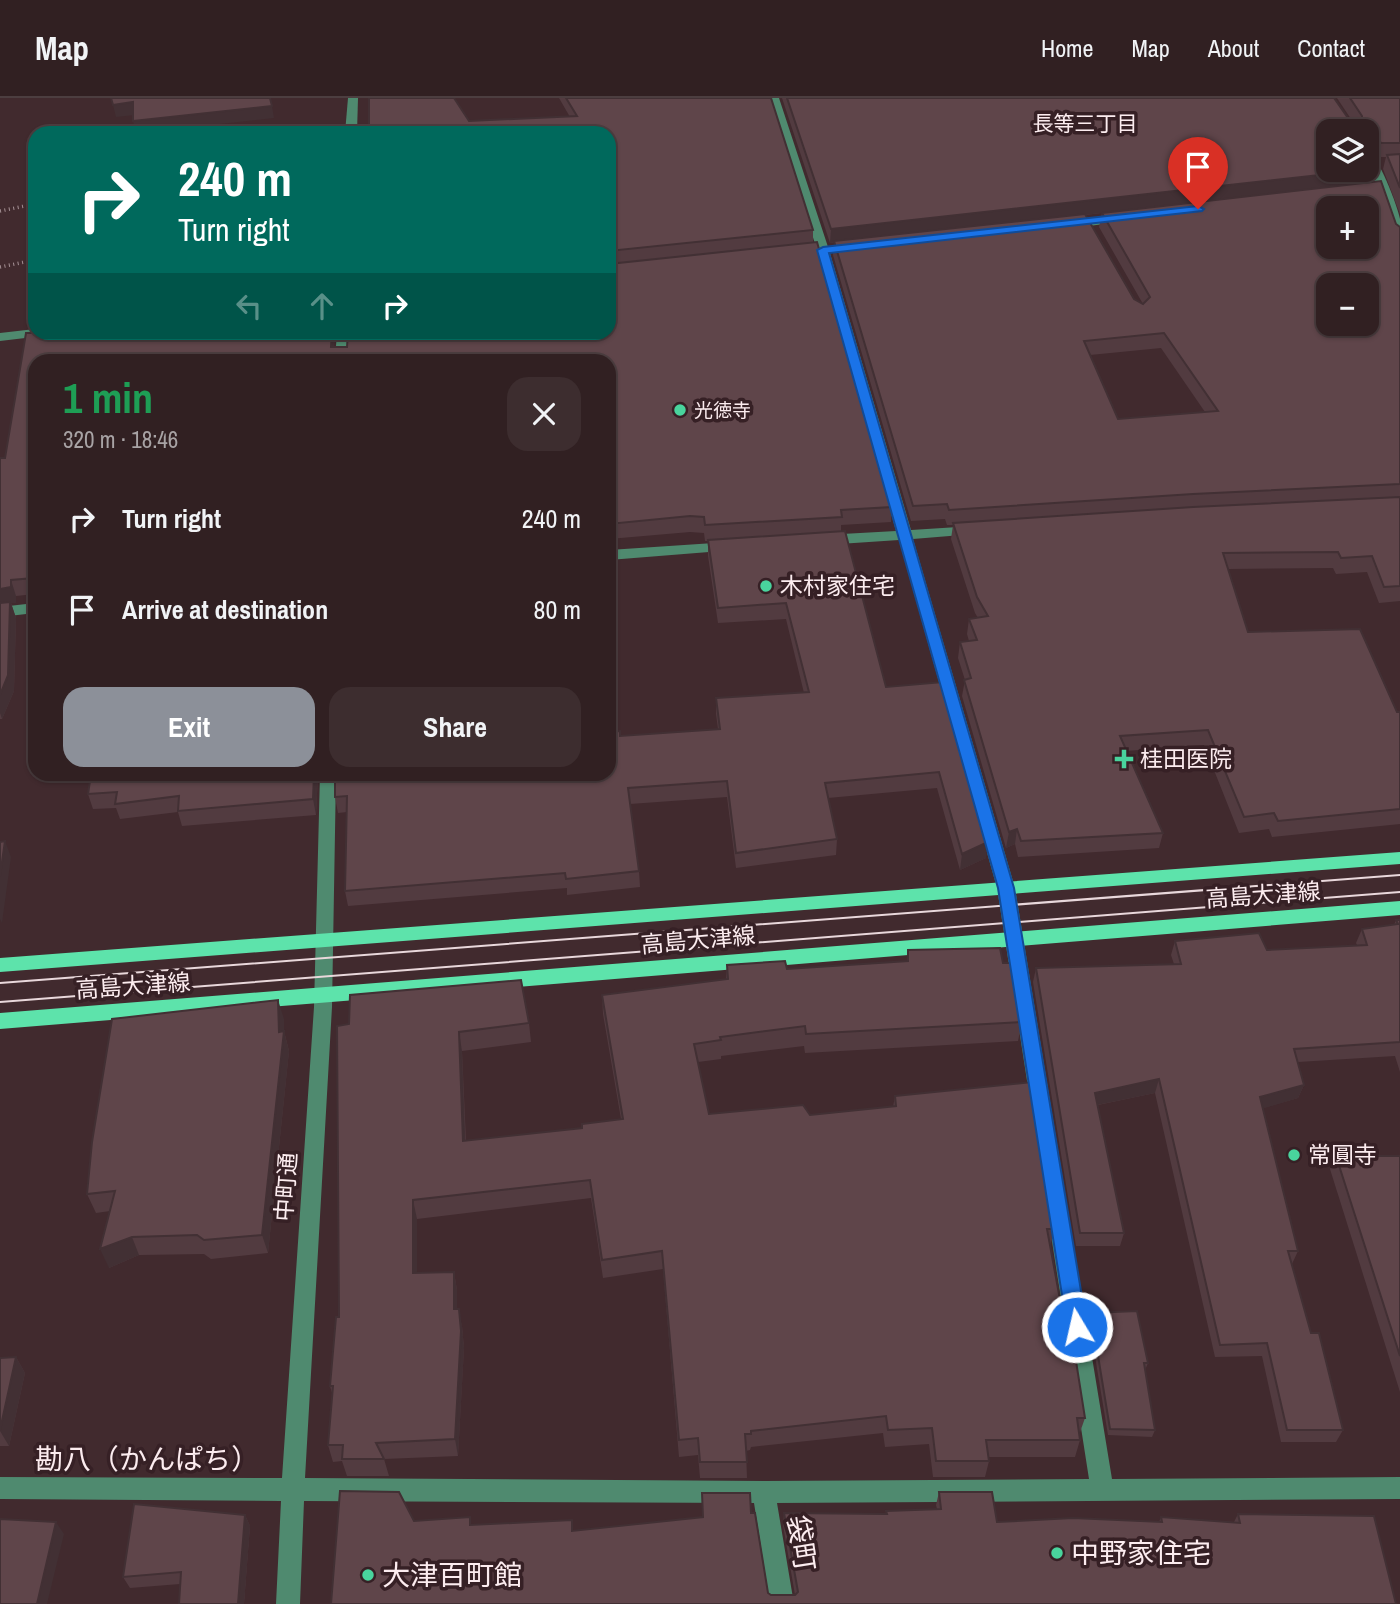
<!DOCTYPE html>
<meta charset="utf-8">
<style>
:root{--surface:#312022;--page:#3d2d2f;--text:#f1f3f6;--muted:#a8a3a5;--line:#4c3e40;--accent:#8c9099}
body{margin:0;font-family:"Archivo Narrow","Noto Sans JP",sans-serif;background:var(--page);color:var(--text);height:100vh;display:flex;flex-direction:column;font-size:26px;white-space:nowrap}
*{box-sizing:border-box;margin:0}
p{font-size:23px;color:var(--muted)}
.icon{flex:none;width:38px;height:38px;fill:none;stroke:currentColor;stroke-width:2;stroke-linecap:round;stroke-linejoin:round}
.map{position:relative;flex:1;overflow:hidden}
.side{position:absolute;left:28px;top:256px;width:588px;height:427px;display:flex;flex-direction:column;background:var(--surface);border-radius:21px;box-shadow:0 2px 5px #0004,0 0 0 2px var(--line)}
.side>*{flex:none}
.top-card{position:absolute;left:28px;top:28px;width:588px;height:214px;border-radius:21px;box-shadow:0 2px 5px #0004,0 0 0 2px var(--line);background:#00695c;color:#fff;overflow:hidden}
.buttons{position:absolute;left:1316px;top:21px;display:grid;gap:14px}
.buttons a{display:grid;place-items:center;width:63px;height:63px;border-radius:14px;background:var(--surface);box-shadow:0 2px 5px #0004,0 0 0 2px var(--line);font-size:35px}
.pin{position:absolute;display:grid;place-items:center;width:60px;height:60px;color:#fff;margin:-72px -30px;border-radius:50% 50% 50% 0;rotate:-45deg;box-shadow:0 0 7px #0007}
.pin .icon{rotate:45deg}
.me{position:absolute;width:77px;margin:-38px;rotate:351deg;stroke-linejoin:round;filter:drop-shadow(0 0 5px #0008)}
.turn{display:flex;align-items:center;gap:24px;height:147px;padding:0 35px;font-size:32px}
.turn .icon{width:91px;height:91px;stroke-width:2.5}
.turn b{display:block;font-size:49px;line-height:60px}
.lanes{display:flex;align-items:center;height:66px;padding:0 35px;background:#0003;justify-content:center;gap:35px;direction:ltr}
.lanes .off{opacity:.35}
.round{display:grid;place-items:center;flex:none;width:74px;height:74px;border-radius:21px;background:var(--page)}
.overview{display:flex;align-items:center;justify-content:space-between;height:119px;padding:0 35px}
h1{font-size:42px;font-weight:700;line-height:52px;color:#1e9e55}
.cta{display:flex;gap:14px;margin-top:auto;padding:14px 35px}
.cta a{flex:1;height:80px;border-radius:21px;background:var(--accent);color:#fff;font-size:28px;font-weight:700;line-height:80px;text-align:center}
.cta a+a{background:var(--page);color:var(--text)}
ul{padding:0;list-style:none}
li{display:flex;align-items:center;gap:21px;height:91px;padding:0 35px}
li div{flex:1}
li b{display:block;font-size:26px}
li em{font-style:normal}
header{display:flex;align-items:center;gap:42px;box-sizing:border-box;height:98px;padding:0 35px;background:var(--surface);border-bottom:2px solid var(--line)}
header strong{font-size:33px}
nav{display:flex;gap:38px;margin-inline-start:auto;font-size:24px}
.map>svg:first-child{display:block}
.lines{fill:none;stroke-linecap:round;stroke-linejoin:round}
.path{stroke:#a49094;stroke-width:3.5;stroke-dasharray:1 3.5;stroke-linecap:butt}
.minor{fill:#4f8a6f;fill-rule:evenodd}
.major{fill:#5de3ab;fill-rule:evenodd}
.tram{stroke:#e9d8db;stroke-width:2}
.wall{fill:#523b40;fill-rule:evenodd}
.shaded-wall{fill:#423034}
.building{fill:#5f454a;stroke:#423034;stroke-width:2;fill-rule:evenodd}
.route{fill:#1a73e8;stroke:#114b97;stroke-width:2}
.poi-dot{fill:#49d49d;stroke:#362025;stroke-width:2.5}
.labels{text-anchor:middle;stroke-width:7;stroke-linejoin:round;paint-order:stroke}
.far-poi-label{font-size:19px;fill:#fcecef;stroke:#362025;text-anchor:start}
.far-neighbourhood-label{font-size:21px;fill:#fcecef;stroke:#362025}
.poi-label{font-size:23px;fill:#fcecef;stroke:#362025;text-anchor:start}
.street-label{font-size:23px;fill:#fcecef;stroke:#362025}
.near-street-label{font-size:28px;fill:#fcecef;stroke:#362025}
.near-poi-label{font-size:28px;fill:#fcecef;stroke:#362025;text-anchor:start}
</style>
<header>
<strong>Map</strong>
<nav><a>Home</a><a>Map</a><a>About</a><a>Contact</a></nav>
</header>
<div class="map">
<svg width="1400" height="1506" viewBox="0 0 1400 1506">
<rect width="100%" height="100%" fill="#412a2e"/>
<g class="lines">
<g class="path">
<polyline points="0,113 35,106"/>
<polyline points="0,169 35,162"/>
</g>
<g class="minor">
<polygon points="348,0 358,0 357,35 345,35"/>
<polygon points="769,0 779,0 829,152 911,432 974,428 981,432 974,436 913,441 1015,790 1112,1381 1400,1379 1400,1401 777,1405 794,1506 770,1506 754,1405 304,1403 300,1506 276,1506 281,1403 0,1401 0,1379 282,1380 314,909 320,676 336,676 332,909 305,1380 764,1383 1089,1381 997,790 899,442 824,447 817,442 824,437 896,433 817,152"/>
<path d="M1367,53C1379,58 1397,107 1400,121C1400,128 1400,137 1400,144L1394,140L1367,68Z"/>
<polygon points="1124,116 1130,120 1128,123 1065,131 1059,127 1065,123"/>
<polygon points="35,231 35,234 48,234 42,238 0,243 0,235"/>
<polygon points="337,234 349,234 348,262 335,262"/>
<polygon points="729,444 734,446 736,449 734,452 609,462 609,452"/>
<polygon points="35,505 35,515 0,519 0,509"/>
</g>
<g class="major">
<polygon points="1400,754 1400,766 0,874 0,860"/>
<polygon points="1400,803 1400,817 0,931 0,915"/>
</g>
<g class="tram">
<polyline points="0,885 1400,777"/>
<polyline points="0,904 1400,794"/>
</g>
</g>
<g class="wall">
<polygon points="559,0 771,0 813,132 813,145 892,409 891,424 841,427 841,433 886,589 943,584 986,760 960,772 937,690 828,700 837,741 836,757 736,770 727,699 630,706 639,773 640,789 567,797 567,790 348,808 345,793 347,714 338,715 335,699 620,638 718,631 716,616 716,600 804,595 786,521 718,525 708,458 708,443 705,443 704,435 690,434 609,441 609,262 35,262 35,496 16,498 16,505 11,505 16,520 14,593 2,621 0,621 0,360 5,360 35,234 335,234 334,249 347,249 609,234 609,35 469,23 570,19"/>
<path d="M782,0H1334L1348,20L1351,21L1337,0H1400V116L1383,71L1386,59H1377L1373,53L1368,51V54L1376,71L1372,84L1396,126L1400,129V503L1379,505L1367,474L1336,476L1333,470L1228,471L1248,534L1397,614H1400V726L1272,739L1269,731L1239,735L1204,647L1126,653L1163,735L1159,750L1018,759L1015,746L1006,750L962,598L965,582L958,560L960,544L969,543L967,536L969,521L978,520L975,515L951,441L953,427H947L945,421L911,423L833,157L834,145H830ZM1102,115L1099,129L1143,206L1134,201L1085,117ZM1161,250L1205,314L1118,321L1090,257Z"/>
<polygon points="91,676 318,676 316,717 182,728 178,714 120,721 116,710 93,711 88,696"/>
<polygon points="1396,822 1400,822 1400,974 1395,958 1298,964 1304,987 1298,1000 1263,1010 1298,1153 1292,1166 1311,1235 1343,1332 1336,1344 1281,1344 1262,1258 1215,1259 1155,995 1098,1007 1124,1135 1120,1148 1076,1148 1033,884 1036,870 1174,866 1171,857 1175,843 1267,852 1357,847 1356,845 1362,831 1394,827"/>
<polygon points="908,852 1003,865 1022,924 1018,943 805,955 804,948 721,958 721,961 698,964 709,1016 810,1017 893,1009 895,998 1055,1131 1050,1148 1085,1320 1079,1337 1080,1342 1075,1359 989,1359 989,1363 985,1379 933,1379 929,1346 885,1349 883,1335 751,1349 750,1352 746,1353 747,1380 700,1380 698,1357 679,1359 663,1171 603,1180 591,1100 417,1121 417,1175 454,1174 457,1192 457,1211 462,1228 464,1250 458,1358 384,1361 389,1378 347,1378 342,1363 333,1364 328,1347 332,1295 330,1288 339,1219 337,928 529,925 531,944 462,953 466,1043 582,1030 621,1021 603,916 602,897 726,881 727,867 787,871 907,864"/>
<polygon points="284,921 284,933 289,953 268,1155 211,1161 204,1156 139,1157 109,1170 110,1113 96,1115 87,1096"/>
<polygon points="1336,1058 1400,1058 1400,1294 1330,1071"/>
<polygon points="1091,1215 1148,1265 1145,1272 1155,1332 1152,1339 1108,1337 1089,1222"/>
<polygon points="16,1259 25,1275 9,1348 0,1348 0,1260"/>
<polygon points="939,1394 997,1424 1159,1424 1161,1419 1234,1424 1238,1416 1396,1506 331,1506 414,1423 574,1433 702,1419 702,1395 751,1415 768,1495 771,1497 795,1497 783,1427 784,1415 886,1416 886,1413 937,1411 936,1407"/>
<polygon points="245,1417 250,1428 244,1506 179,1506 180,1486 130,1490 123,1479"/>
</g>
<g class="shaded-wall">
<polygon points="133,4 135,17 116,19 113,7"/>
<polygon points="272,8 274,20 139,35 136,35 133,23"/>
<polygon points="1376,71 1372,85 830,145 831,131"/>
<polygon points="332,234 335,234 333,262 331,249"/>
<polygon points="11,482 16,498 16,505 11,505 16,520 14,593 2,621 0,615 0,491"/>
<polygon points="314,676 318,676 316,717 313,701"/>
<polygon points="1017,731 1015,746 1006,750 1009,734"/>
<polygon points="5,743 11,759 2,825 0,821 0,778"/>
<polygon points="988,744 986,760 960,772 962,756"/>
<polygon points="278,902 284,921 284,933 289,953 268,1155 262,1137 279,934"/>
<polygon points="459,934 462,953 466,1062 463,1043"/>
<polygon points="1159,981 1155,995 1092,1008 1095,995"/>
<polygon points="1304,987 1298,1000 1255,1013 1260,999"/>
<polygon points="413,1102 417,1121 417,1193 413,1175"/>
<polygon points="132,1139 139,1157 109,1170 100,1151"/>
<polygon points="454,1174 457,1192 457,1229 454,1211"/>
<polygon points="459,1211 462,1228 464,1250 458,1358 455,1341"/>
<polygon points="16,1259 25,1275 9,1348 0,1333"/>
<polygon points="245,1417 250,1428 244,1506 238,1506"/>
<polygon points="56,1424 64,1436 47,1506 37,1506"/>
</g>
<g class="building">
<polygon points="111,0 270,0 272,8 133,23 133,4 113,7"/>
<polygon points="369,0 454,0 469,23 577,18 566,0 771,0 813,132 609,153 609,35 369,35"/>
<polygon points="787,0 1334,0 1348,20 1362,21 1362,18 1350,0 1400,0 1400,45 1381,45 1377,38 1372,36 1368,39 1368,54 1376,71 1367,72 1367,33 1328,33 1328,72 1365,72 831,131"/>
<polygon points="1400,56 1400,90 1387,57"/>
<path d="M1381,83L1396,126L1400,129V386L1193,396L949,412L947,406L913,408L834,143L1085,116L1134,201L1143,206L1150,199L1102,115ZM1328,110H1367V149H1328ZM1328,187H1367V226H1328ZM1164,235L1218,313L1118,321L1084,243Z"/>
<polygon points="817,144 892,409 841,412 842,419 705,427 704,419 690,418 609,426 609,262 35,262 35,478 34,480 11,482 11,489 0,491 0,360 5,360 26,235 332,234 331,249 347,249 348,234 609,234 609,166"/>
<polygon points="1400,399 1400,488 1384,489 1372,458 1341,460 1338,454 1223,455 1248,534 1360,531 1397,614 1400,614 1400,711 1278,723 1274,715 1244,719 1208,632 1120,638 1163,735 1021,743 1017,731 1009,734 964,582 971,580 960,544 977,542 969,521 988,518 977,499 953,425 1193,409"/>
<polygon points="845,433 886,589 943,584 988,744 962,756 939,674 825,685 837,741 736,755 727,683 628,690 639,773 566,781 565,775 345,793 347,698 335,699 335,676 609,676 609,634 620,633 620,638 720,631 716,600 809,594 786,505 718,510 708,442"/>
<polygon points="10,504 8,577 0,597 0,505"/>
<polygon points="91,676 314,676 313,701 178,713 179,698 115,706 117,694 88,696"/>
<polygon points="5,743 0,778 0,744"/>
<polygon points="1396,822 1400,822 1400,944 1294,951 1304,987 1260,999 1298,1153 1288,1153 1311,1235 1319,1235 1343,1332 1287,1332 1267,1245 1220,1247 1159,981 1095,995 1124,1135 1080,1135 1036,870 1181,866 1175,843 1259,835 1267,852 1367,847 1362,831 1398,826"/>
<polygon points="1000,850 1003,865 1013,865 1022,924 806,936 805,928 720,939 721,942 694,946 709,1016 803,1007 810,1017 896,1008 895,998 1032,984 1055,1131 1047,1131 1061,1207 1067,1206 1085,1320 1077,1320 1080,1342 986,1342 989,1363 936,1363 932,1330 888,1332 886,1318 751,1333 751,1336 745,1336 747,1364 700,1364 698,1340 679,1342 662,1153 602,1162 590,1082 413,1102 413,1175 454,1174 454,1211 459,1211 461,1233 455,1341 376,1345 384,1361 342,1361 343,1347 328,1347 333,1288 330,1288 336,1219 339,1219 337,928 349,926 350,897 521,882 529,925 459,934 463,1043 582,1030 582,1026 623,1021 602,897 728,881 727,867 785,863 787,871 908,863 908,852"/>
<polygon points="278,902 279,934 284,933 262,1137 204,1142 197,1137 132,1139 100,1151 115,1093 87,1096 92,1044 112,921"/>
<polygon points="1336,1058 1400,1058 1400,1258"/>
<polygon points="1137,1213 1148,1265 1144,1265 1155,1332 1110,1331 1091,1215"/>
<polygon points="16,1259 0,1332 0,1260"/>
<polygon points="340,1393 399,1394 414,1423 470,1419 470,1427 572,1422 572,1433 703,1419 702,1395 750,1395 751,1415 755,1415 768,1495 771,1497 795,1497 798,1494 784,1415 887,1416 886,1413 941,1411 939,1394 992,1394 997,1424 1073,1420 1162,1424 1161,1419 1240,1425 1238,1416 1374,1418 1396,1506 331,1506"/>
<polygon points="134,1406 245,1417 238,1506 179,1506 181,1474 123,1479"/>
<polygon points="0,1421 56,1424 37,1506 0,1506"/>
</g>
<polygon class="route" points="1198,108 1204,111 1202,113 829,155 1014,790 1087,1229 1084,1236 1077,1238 1070,1236 1067,1229 998,790 817,152 823,149"/>
<g class="poi-dot">
<circle cx="680" cy="312" r="7"/>
<circle cx="766" cy="488" r="7"/>
<path d="M1120.5 650.5h7v7h7v7h-7v7h-7v-7h-7v-7h7z"/>
<circle cx="1294" cy="1057" r="7"/>
<circle cx="1057" cy="1455" r="7"/>
<circle cx="368" cy="1477" r="7"/>
</g>
<g class="labels">
<g class="far-poi-label">
<text x="694" y="319">光徳寺</text>
</g>
<g class="far-neighbourhood-label">
<text x="1085" y="33">長等三丁目</text>
</g>
<g class="poi-label">
<text x="780" y="496">木村家住宅</text>
<text x="1140" y="669">桂田医院</text>
<text x="1308" y="1065">常圓寺</text>
</g>
<g class="street-label">
<text transform="translate(1263 797) rotate(-4)" y="8">高島大津線</text>
<text transform="translate(698 842) rotate(-5)" y="8">高島大津線</text>
<text transform="translate(133 888) rotate(-4)" y="8">高島大津線</text>
<text transform="translate(286 1089) rotate(-86)" y="8">中町通</text>
</g>
<g class="near-street-label">
<text x="147" y="1371">勘八（かんぱち）</text>
<text transform="translate(802 1445) rotate(81)" y="10">袋町</text>
</g>
<g class="near-poi-label">
<text x="1071" y="1465">中野家住宅</text>
<text x="382" y="1487">大津百町館</text>
</g>
</g>
</svg>
<div class="buttons">
<a><svg class="icon" aria-label="layers" viewBox="0 0 24 24"><path d="M12 4l9 5-9 5-9-5zM3 14l9 5 9-5"/></svg></a>
<a>+</a>
<a>−</a>
</div>
<div class="pin" style="left:1198px;top:111px;background:#d93025"><svg class="icon" aria-label="arrive" viewBox="0 0 24 24"><path d="M6 21V4h12l-3 4 3 4H6"/></svg></div>
<svg class="me" style="left:1077px;top:1229px" viewBox="-20 -20 40 40"><circle r="17" fill="#1a73e8" stroke="#fff" stroke-width="3"/><path d="M0-11L8 9 0 5-8 9z" fill="#fff"/></svg>
<div class="top-card">
<div class="turn"><svg class="icon" aria-label="right" viewBox="0 0 24 24"><path d="M7 20v-9h11M14 6l5 5-5 5"/></svg><div><b>240 m</b>Turn right</div></div>
<div class="lanes"><svg class="icon off" aria-label="left" viewBox="0 0 24 24"><path d="M17 20v-9H6M10 6l-5 5 5 5"/></svg><svg class="icon off" aria-label="ahead" viewBox="0 0 24 24"><path d="M12 20V5M6 11l6-6 6 6"/></svg><svg class="icon" aria-label="right" viewBox="0 0 24 24"><path d="M7 20v-9h11M14 6l5 5-5 5"/></svg></div>
</div>
<section class="side">
<div class="overview"><div><h1>1 min</h1><p>320 m · 18:46</p></div><a class="round"><svg class="icon" aria-label="close" viewBox="0 0 24 24"><path d="M6 6l12 12M18 6L6 18"/></svg></a></div>
<ul>
<li><svg class="icon" aria-label="right" viewBox="0 0 24 24"><path d="M7 20v-9h11M14 6l5 5-5 5"/></svg><div><b>Turn right</b></div><em>240 m</em></li>
<li><svg class="icon" aria-label="arrive" viewBox="0 0 24 24"><path d="M6 21V4h12l-3 4 3 4H6"/></svg><div><b>Arrive at destination</b></div><em>80 m</em></li>
</ul>
<div class="cta"><a>Exit</a><a>Share</a></div>
</section>
</div>
